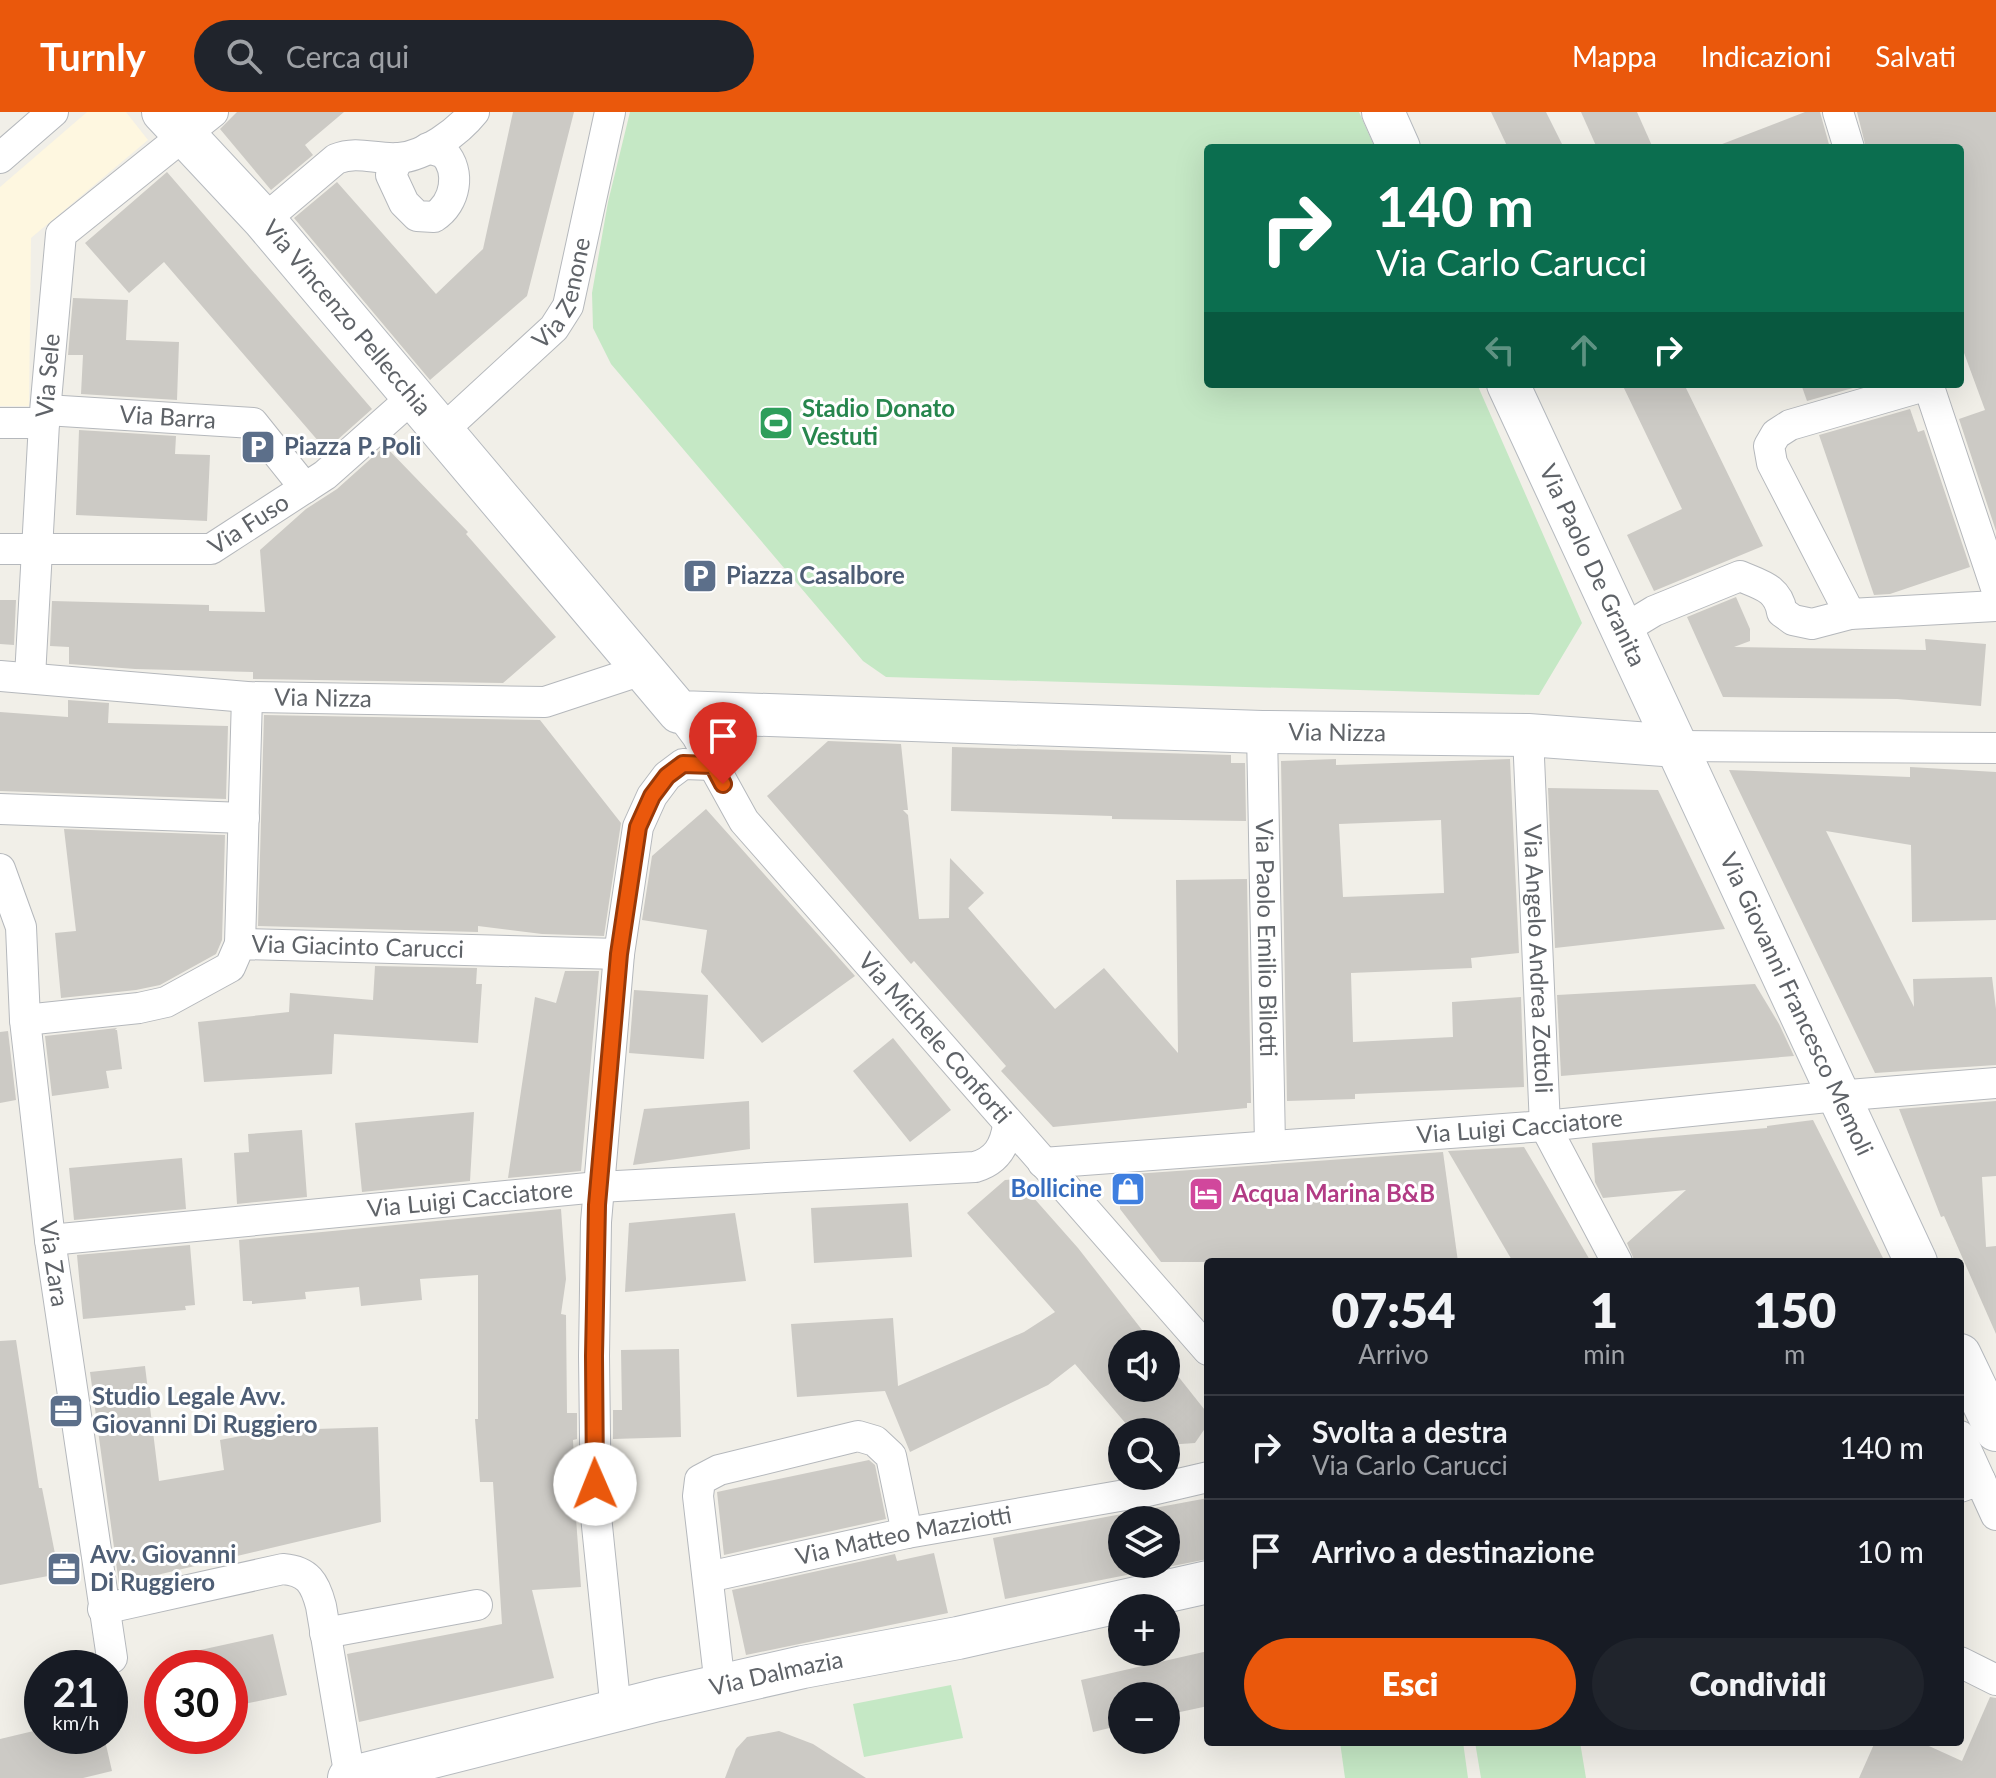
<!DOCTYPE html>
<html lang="it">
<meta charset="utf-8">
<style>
:root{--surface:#171b24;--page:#20242c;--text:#f1f3f6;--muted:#9ea1a6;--line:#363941;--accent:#ea580c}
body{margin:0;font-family:Lato,sans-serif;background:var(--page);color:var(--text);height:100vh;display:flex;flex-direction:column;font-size:30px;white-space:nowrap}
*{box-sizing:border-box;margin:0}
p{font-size:26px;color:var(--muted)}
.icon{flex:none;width:44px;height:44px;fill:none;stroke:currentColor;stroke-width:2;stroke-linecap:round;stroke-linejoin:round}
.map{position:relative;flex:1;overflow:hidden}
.panel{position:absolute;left:1204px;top:1146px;width:760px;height:488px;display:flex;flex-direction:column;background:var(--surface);border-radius:8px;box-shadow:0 8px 32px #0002}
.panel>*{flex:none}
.banner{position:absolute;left:1204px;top:32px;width:760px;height:244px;border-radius:8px;box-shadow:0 8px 32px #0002;background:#0b6e4f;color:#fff;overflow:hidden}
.fabs{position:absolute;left:1108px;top:1218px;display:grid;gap:16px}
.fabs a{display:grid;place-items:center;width:72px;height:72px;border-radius:50%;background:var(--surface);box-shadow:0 8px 32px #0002;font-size:40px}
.speed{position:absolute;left:24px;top:1538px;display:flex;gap:16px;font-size:40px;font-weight:700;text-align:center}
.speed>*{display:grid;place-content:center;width:104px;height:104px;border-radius:50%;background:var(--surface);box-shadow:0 8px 32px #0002;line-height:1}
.speed small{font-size:20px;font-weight:400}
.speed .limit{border:12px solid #d22;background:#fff;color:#111}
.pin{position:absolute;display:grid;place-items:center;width:68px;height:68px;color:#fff;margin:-82px -34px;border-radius:50% 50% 50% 0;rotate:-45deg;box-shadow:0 0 8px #0007}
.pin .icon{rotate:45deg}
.me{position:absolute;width:88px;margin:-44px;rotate:359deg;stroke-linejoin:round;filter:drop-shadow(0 0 6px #0008)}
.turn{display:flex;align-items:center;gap:28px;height:168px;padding:0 40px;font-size:36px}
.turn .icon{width:104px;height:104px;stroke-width:2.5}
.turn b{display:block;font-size:56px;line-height:68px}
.lanes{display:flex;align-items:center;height:76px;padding:0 40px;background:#0003;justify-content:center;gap:40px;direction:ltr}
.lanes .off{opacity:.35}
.eta{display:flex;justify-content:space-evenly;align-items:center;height:136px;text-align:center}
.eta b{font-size:48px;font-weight:800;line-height:56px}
.primary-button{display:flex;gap:16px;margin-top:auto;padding:16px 40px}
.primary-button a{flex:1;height:92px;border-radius:48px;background:var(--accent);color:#fff;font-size:32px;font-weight:800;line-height:92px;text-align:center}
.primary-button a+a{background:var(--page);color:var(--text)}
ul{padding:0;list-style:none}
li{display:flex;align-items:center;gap:24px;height:104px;padding:0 40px;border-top:2px solid var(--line)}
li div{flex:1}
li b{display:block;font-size:30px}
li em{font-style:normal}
header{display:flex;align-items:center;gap:48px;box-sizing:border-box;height:112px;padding:0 40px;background:var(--accent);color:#fff}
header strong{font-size:38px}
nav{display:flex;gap:44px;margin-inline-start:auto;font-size:28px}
.search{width:560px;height:72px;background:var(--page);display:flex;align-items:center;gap:20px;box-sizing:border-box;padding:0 28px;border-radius:44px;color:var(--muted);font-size:30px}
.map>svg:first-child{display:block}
.commercial{fill:#fef7e0}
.green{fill:#c5e8c5}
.building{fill:#cccac5;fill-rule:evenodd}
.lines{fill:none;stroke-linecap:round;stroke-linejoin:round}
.street-casing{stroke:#b5b8bc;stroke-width:32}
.secondary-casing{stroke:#b6babf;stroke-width:44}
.street{stroke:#fff;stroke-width:30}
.secondary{stroke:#fff;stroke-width:42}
.route-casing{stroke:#983908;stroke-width:20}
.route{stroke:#ea580c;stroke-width:14}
.labels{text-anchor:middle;stroke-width:6;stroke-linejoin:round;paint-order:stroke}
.street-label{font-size:24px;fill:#5f6368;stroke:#fff}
.leisure-label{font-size:24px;font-weight:bold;fill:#27864d;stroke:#fff;text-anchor:start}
.service-label{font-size:24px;font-weight:bold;fill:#4e5e75;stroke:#fff;text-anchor:start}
.shop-label{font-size:24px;font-weight:bold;fill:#366cbe;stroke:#fff;text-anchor:end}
.hotel-label{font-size:24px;font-weight:bold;fill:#b23c85;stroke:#fff;text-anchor:start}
</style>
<header>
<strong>Turnly</strong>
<div class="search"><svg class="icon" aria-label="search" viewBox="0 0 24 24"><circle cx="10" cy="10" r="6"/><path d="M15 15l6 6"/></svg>Cerca qui</div>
<nav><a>Mappa</a><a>Indicazioni</a><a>Salvati</a></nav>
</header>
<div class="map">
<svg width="1996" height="1666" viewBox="0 0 1996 1666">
<rect width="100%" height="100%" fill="#f1efe8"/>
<polygon class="commercial" points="87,0 126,0 148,28 31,126 29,294 0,294 0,75"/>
<g class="green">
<polygon points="630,0 1359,0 1375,36 1208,36 1208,272 1477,272 1582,511 1539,583 886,565 863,549 611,252 593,216 592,181 608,90"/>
<polygon points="951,1573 963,1626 864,1645 853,1592"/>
<polygon points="1340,1630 1463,1630 1468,1666 1345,1666"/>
<polygon points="1475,1630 1580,1630 1586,1666 1481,1666"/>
</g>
<g class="building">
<polygon points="237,0 344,0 305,33 313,43 271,78 220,17"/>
<polygon points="513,0 574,0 527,184 430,268 294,106 337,70 436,182 483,137"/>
<polygon points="1491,0 1546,0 1564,36 1508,36"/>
<polygon points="1581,0 1637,0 1653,36 1597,36"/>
<polygon points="1805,0 1820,0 1830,36 1718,36 1717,34"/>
<polygon points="1857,0 1996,0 1996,419 1959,307 1985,298 1960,230 1960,36 1866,36"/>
<polygon points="167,60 372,297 326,338 164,150 129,181 85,131"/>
<polygon points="73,186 128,188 126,228 179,230 177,288 81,282 83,243 68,243"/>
<polygon points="1622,272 1684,272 1763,434 1654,479 1627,423 1682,397"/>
<polygon points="1801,272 1867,272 1807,289"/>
<polygon points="1910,297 1918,320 1924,318 1970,455 1890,482 1874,483 1819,323"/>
<polygon points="79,318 176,324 175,342 210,343 207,409 76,403"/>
<polygon points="385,334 468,420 466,422 556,525 503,571 253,567 253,560 135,557 69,552 69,535 50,534 52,489 209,493 209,499 265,500 260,438 306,397 337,377"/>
<polygon points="1736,485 1750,517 1750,529 1734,535 1926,538 1925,527 1986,532 1981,594 1897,587 1723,585 1687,505"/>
<polygon points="0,488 16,488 14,533 0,532"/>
<polygon points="68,588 109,591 108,611 228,614 226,687 0,679 0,600 68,605"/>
<polygon points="264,603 540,608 621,711 604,824 542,822 478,814 478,820 258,814"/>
<polygon points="828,629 901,632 908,698 903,698 908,703 919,807 949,806 950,746 984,781 968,796 1055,897 1104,856 1178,941 1176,768 1247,767 1251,991 1247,991 1247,996 1053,1015 1001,959 1006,954 914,849 911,852 767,684"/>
<polygon points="952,635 1231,643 1231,651 1245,651 1246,709 1112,707 1112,704 951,699"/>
<path d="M1336,647V653L1510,647L1519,841L1471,846L1472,856L1351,861L1353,930L1453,925L1452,890L1521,885L1524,975L1355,982V987L1287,989L1281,649ZM1441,708L1444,781L1343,785L1339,712Z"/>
<polygon points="1910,655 1996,660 1996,808 1912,810 1911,733 1826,719 1914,895 1913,867 1992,865 1996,897 1996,953 1875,961 1729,658 1910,665"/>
<polygon points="1548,676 1658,678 1725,817 1555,836"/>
<polygon points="706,697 855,864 762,931 701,860 707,818 642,808 652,744"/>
<polygon points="64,717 225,723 222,828 216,842 160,873 136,878 61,886 55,821 76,819"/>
<polygon points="375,854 477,856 476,872 482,872 478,931 334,922 332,962 204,970 198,910 289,900 290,881 373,888"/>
<polygon points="565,859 599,859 581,1059 508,1066 535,885 556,891"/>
<polygon points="1755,872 1779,912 1794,944 1561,964 1557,883"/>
<polygon points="634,878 708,883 704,947 629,941"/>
<polygon points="117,916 115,918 117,918 122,957 106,959 109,976 52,984 45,924"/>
<polygon points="8,919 16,988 0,991 0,920"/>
<polygon points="893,926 951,998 910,1030 853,959"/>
<polygon points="749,989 750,1037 633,1053 644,997"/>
<polygon points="1996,989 1996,1064 1982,1065 1986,1135 1996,1134 1996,1222 1944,1104 1941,1105 1899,997"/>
<polygon points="474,1000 470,1069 362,1080 355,1011"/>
<polygon points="1813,1008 1885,1150 1635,1150 1627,1131 1686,1078 1603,1086 1595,1070 1592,1031 1767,1016 1767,1014"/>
<polygon points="302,1018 307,1085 237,1092 234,1041 249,1040 248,1022"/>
<polygon points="1524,1035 1546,1072 1591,1150 1513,1150 1448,1039"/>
<polygon points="1443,1040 1458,1150 1161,1150 1120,1097 1120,1063"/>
<polygon points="182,1046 186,1097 74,1108 69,1056"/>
<polygon points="1017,1067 1078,1136 1153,1232 1122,1232 1122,1276 1166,1276 1166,1249 1208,1302 1208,1312 1195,1331 1166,1333 1166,1320 1133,1320 1075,1252 1048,1273 910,1340 885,1279 797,1285 791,1212 893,1206 898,1274 1024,1220 1055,1200 967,1101 1005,1068"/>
<polygon points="908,1091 912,1145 814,1151 811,1096"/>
<polygon points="561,1097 566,1167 561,1202 566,1203 567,1301 577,1301 577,1327 573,1328 575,1364 573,1365 581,1475 532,1478 554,1566 359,1610 347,1542 502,1512 493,1370 480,1370 475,1307 478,1307 478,1163 420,1167 422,1188 361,1194 359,1175 305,1180 306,1187 252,1192 252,1189 243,1189 239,1128"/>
<polygon points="735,1101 746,1169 625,1180 629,1111"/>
<polygon points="190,1133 195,1193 185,1194 186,1198 83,1207 77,1143"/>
<polygon points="16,1228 39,1376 42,1376 59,1462 0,1473 0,1229"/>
<polygon points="679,1237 681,1325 613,1327 613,1298 622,1298 621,1238"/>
<polygon points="145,1254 159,1369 224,1358 220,1328 241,1324 242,1320 285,1315 285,1318 378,1315 381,1410 119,1472 90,1260"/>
<polygon points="869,1348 875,1353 886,1407 724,1443 717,1380"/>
<path d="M1208,1386V1447L1005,1487L993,1426ZM1122,1408H1166V1452H1122Z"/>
<polygon points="934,1441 948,1501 746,1543 732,1478 895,1442 897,1449"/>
<polygon points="273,1522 287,1583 230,1595 230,1556 174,1556 173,1544"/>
<polygon points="1208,1539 1208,1594 1166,1603 1166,1584 1122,1584 1122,1613 1093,1620 1081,1568"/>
<polygon points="1990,1585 1996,1586 1996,1666 1859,1666 1875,1630 1920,1630 1962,1649"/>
<polygon points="42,1617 42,1624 104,1624 112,1659 83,1666 0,1666 0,1627"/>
<polygon points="779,1619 813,1632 866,1666 725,1666 736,1637 747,1625"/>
</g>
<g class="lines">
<g class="street-casing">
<g id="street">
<polyline points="1838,0 1849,36"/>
<polyline points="0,46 53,0"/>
<path d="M398,46L391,63L404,91L417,104L434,105C456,91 461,59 444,41L428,36"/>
<path d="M264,108L336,47C358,38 376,48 399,46C425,44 458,20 474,0"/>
<polyline points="1928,272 1996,476"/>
<path id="s1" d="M46,298L253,311L305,376"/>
<polyline points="0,311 44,311"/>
<path id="s2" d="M442,319L554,216L568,194L610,0"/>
<path id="s3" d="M0,437H211L325,363L414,284"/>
<polyline points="1850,502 1772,351 1769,334 1776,322 1790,313 1928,273"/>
<path d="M1621,519L1654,499L1740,464C1761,473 1778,476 1782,500L1793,508L1812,512L1850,502L1996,494"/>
<path id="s4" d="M0,564L247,585L545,590L642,558"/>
<path id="s5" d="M30,565L44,311L61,122L213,0"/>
<path id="s6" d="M679,600L697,624L744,709L1208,1238"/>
<path id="s7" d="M1262,620L1270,1033"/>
<path id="s8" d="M1528,623L1545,1014L1617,1150"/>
<polyline points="1677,634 1996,636"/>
<polyline points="0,697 244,706"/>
<path id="s9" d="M0,757L21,815L25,908L50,1128L112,1546"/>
<polyline points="240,832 247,585"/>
<path id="s10" d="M25,908L139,896L166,890L230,855L240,832L619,842"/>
<path id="s11" d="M1043,1051L1545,1014L1837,984L1996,971"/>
<path id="s12" d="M50,1128L598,1075L975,1055C996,1049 1005,1035 1008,1013"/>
<polyline points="1960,1324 1980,1368"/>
<polyline points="1960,1375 1980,1368 1996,1403"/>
<path id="s13" d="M708,1465L907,1421L1148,1379L1208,1365"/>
<path d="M103,1497L283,1457C308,1459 315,1471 321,1494L350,1666"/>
<polyline points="325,1521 477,1493"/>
<polyline points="1960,1550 1996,1568"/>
<polyline points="720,1574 698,1384 700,1368 719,1358 858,1324 875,1329 891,1344 907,1421"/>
<polyline points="616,1599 596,1404 594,1244 596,1110 619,842 638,715 652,684 667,664 683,652 713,653"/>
</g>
</g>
<g class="secondary-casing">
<g id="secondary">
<path id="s14" d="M163,0L264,108L679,600L1262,620L1528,623L1677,634"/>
<polyline points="1383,0 1399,36"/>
<path id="s15" d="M1508,272L1916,1150"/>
<polyline points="1960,1243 1996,1318"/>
<path id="s16" d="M349,1666L658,1588L803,1555L958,1526L1208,1470"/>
</g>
</g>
<use href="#street" class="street"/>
<use href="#secondary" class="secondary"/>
</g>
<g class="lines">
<g class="route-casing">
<polyline id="route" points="595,1372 594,1244 597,1093 619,842 638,715 652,684 667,664 683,652 713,653 723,672"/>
</g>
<use href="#route" class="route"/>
</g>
<defs>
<g id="stadium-square" transform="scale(1.8)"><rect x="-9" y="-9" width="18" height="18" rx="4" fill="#2e9e5b" stroke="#fff"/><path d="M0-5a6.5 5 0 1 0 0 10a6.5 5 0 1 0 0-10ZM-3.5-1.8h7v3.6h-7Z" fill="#fff"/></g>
<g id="parking-square" transform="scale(1.8)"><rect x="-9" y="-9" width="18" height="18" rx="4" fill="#5c6f8a" stroke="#fff"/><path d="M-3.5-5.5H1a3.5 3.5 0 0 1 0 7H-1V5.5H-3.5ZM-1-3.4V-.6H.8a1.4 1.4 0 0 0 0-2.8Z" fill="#fff"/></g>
<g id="shop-square" transform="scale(1.8)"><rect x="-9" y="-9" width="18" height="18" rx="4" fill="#3f7fe0" stroke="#fff"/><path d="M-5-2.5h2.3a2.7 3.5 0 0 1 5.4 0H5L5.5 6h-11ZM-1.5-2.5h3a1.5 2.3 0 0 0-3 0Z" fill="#fff"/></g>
<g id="hotel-square" transform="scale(1.8)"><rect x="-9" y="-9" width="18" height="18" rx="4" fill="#d1479c" stroke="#fff"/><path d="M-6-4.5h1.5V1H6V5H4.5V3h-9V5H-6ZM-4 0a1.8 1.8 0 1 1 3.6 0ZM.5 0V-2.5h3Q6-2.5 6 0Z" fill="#fff"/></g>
<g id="office-square" transform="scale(1.8)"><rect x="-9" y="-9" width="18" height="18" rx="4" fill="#5c6f8a" stroke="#fff"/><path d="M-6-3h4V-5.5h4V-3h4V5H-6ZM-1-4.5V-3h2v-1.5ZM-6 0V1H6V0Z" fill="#fff"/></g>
</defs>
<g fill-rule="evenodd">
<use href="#stadium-square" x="776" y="311"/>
<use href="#parking-square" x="258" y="335"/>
<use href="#parking-square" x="700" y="464"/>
<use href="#shop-square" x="1128" y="1077"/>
<use href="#hotel-square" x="1206" y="1082"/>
<use href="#office-square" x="66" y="1299"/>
<use href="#office-square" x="64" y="1457"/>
</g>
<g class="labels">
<g class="street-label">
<text dy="8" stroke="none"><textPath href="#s2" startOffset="188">Via Zenone</textPath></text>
<text dy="8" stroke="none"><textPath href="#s14" startOffset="276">Via Vincenzo Pellecchia</textPath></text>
<text dy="8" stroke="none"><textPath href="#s5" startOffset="302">Via Sele</textPath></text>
<text dy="8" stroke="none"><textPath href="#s1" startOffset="122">Via Barra</textPath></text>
<text dy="8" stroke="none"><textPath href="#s3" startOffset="256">Via Fuso</textPath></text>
<text dy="8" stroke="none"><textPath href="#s15" startOffset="200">Via Paolo De Granita</textPath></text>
<text dy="8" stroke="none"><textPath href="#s4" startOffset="324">Via Nizza</textPath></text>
<text dy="8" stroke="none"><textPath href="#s14" startOffset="1450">Via Nizza</textPath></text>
<text dy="8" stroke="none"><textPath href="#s7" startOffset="206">Via Paolo Emilio Bilotti</textPath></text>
<text dy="8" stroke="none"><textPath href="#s10" startOffset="358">Via Giacinto Carucci</textPath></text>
<text dy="8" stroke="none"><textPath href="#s8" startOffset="224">Via Angelo Andrea Zottoli</textPath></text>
<text dy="8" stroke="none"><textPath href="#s15" startOffset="684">Via Giovanni Francesco Memoli</textPath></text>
<text dy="8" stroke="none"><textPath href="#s6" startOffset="416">Via Michele Conforti</textPath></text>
<text dy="8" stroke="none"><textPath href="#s11" startOffset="478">Via Luigi Cacciatore</textPath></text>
<text dy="8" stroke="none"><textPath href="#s12" startOffset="422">Via Luigi Cacciatore</textPath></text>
<text dy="8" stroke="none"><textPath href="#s9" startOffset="400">Via Zara</textPath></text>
<text dy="8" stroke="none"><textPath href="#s13" startOffset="200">Via Matteo Mazziotti</textPath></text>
<text dy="8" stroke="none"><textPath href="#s16" startOffset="440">Via Dalmazia</textPath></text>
</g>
<g class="leisure-label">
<text x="802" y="305">Stadio Donato<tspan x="802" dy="28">Vestuti</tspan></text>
</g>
<g class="service-label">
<text x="284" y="343">Piazza P. Poli</text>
<text x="726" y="472">Piazza Casalbore</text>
<text x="92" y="1293">Studio Legale Avv.<tspan x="92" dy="28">Giovanni Di Ruggiero</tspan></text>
<text x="90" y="1451">Avv. Giovanni<tspan x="90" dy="28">Di Ruggiero</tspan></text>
</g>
<g class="shop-label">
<text x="1102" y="1085">Bollicine</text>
</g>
<g class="hotel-label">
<text x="1232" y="1090">Acqua Marina B&amp;B</text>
</g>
</g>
</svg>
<div class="fabs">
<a><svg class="icon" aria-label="sound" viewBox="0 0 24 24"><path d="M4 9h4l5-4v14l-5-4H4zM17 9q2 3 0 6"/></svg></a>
<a><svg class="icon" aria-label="search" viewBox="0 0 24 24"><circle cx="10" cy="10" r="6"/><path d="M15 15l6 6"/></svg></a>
<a><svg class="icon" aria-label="layers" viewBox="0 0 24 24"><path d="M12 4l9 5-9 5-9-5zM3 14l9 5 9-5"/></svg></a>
<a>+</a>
<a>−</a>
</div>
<div class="speed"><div>21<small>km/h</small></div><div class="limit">30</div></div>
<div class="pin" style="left:723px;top:672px;background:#d93025"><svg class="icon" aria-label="arrive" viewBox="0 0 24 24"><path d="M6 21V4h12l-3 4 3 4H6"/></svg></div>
<svg class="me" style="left:595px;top:1372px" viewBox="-20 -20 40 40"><circle r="19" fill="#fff"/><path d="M0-13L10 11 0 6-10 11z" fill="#ea580c"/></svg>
<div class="banner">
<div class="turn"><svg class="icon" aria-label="right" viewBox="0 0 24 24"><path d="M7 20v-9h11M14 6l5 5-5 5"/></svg><div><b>140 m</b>Via Carlo Carucci</div></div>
<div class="lanes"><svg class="icon off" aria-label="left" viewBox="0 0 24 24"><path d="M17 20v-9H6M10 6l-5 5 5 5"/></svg><svg class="icon off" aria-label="ahead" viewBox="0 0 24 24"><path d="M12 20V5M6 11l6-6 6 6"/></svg><svg class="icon" aria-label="right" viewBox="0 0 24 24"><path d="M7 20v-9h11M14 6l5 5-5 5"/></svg></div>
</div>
<section class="panel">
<div class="eta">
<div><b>07:54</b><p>Arrivo</p></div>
<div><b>1</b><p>min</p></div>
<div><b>150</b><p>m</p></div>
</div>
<ul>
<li><svg class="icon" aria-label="right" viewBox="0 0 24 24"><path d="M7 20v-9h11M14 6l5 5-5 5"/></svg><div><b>Svolta a destra</b><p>Via Carlo Carucci</p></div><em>140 m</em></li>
<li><svg class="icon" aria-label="arrive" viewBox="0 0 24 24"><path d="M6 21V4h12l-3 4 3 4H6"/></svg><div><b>Arrivo a destinazione</b></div><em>10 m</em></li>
</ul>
<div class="primary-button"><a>Esci</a><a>Condividi</a></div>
</section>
</div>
